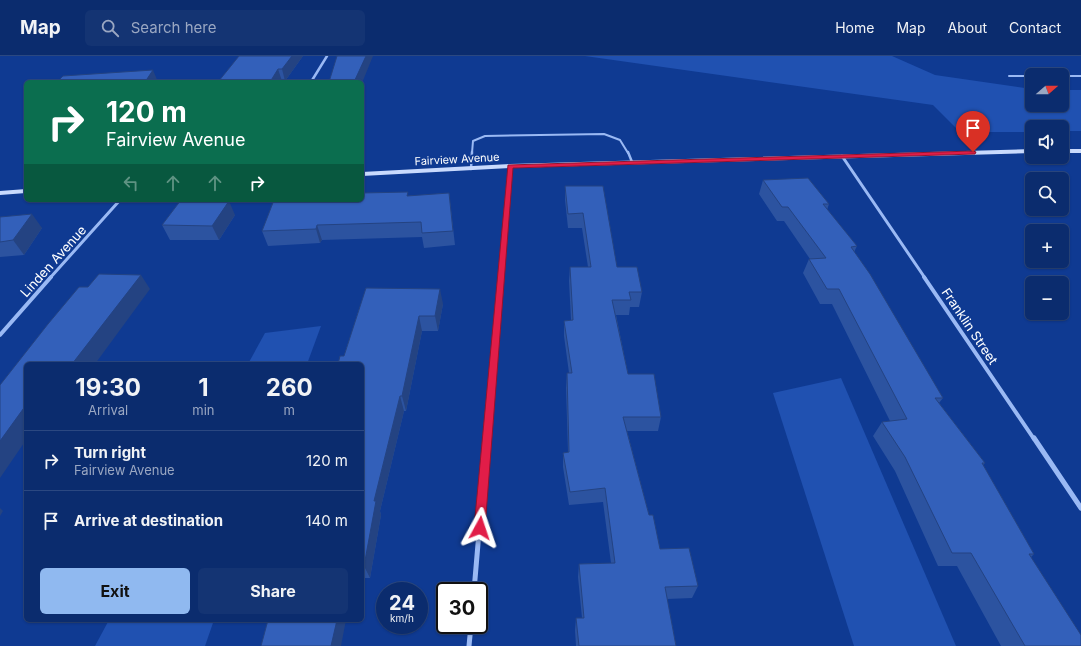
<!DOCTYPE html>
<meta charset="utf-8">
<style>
:root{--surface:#0b2c6e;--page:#143473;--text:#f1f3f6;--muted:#9aa7c2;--line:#2b4881;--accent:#90b9f0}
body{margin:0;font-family:Inter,sans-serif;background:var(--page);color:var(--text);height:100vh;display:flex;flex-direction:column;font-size:15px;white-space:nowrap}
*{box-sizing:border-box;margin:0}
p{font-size:13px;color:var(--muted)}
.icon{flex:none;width:22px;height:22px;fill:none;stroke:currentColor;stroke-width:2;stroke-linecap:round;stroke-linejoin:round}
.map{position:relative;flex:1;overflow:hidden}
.panel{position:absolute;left:24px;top:306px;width:340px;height:260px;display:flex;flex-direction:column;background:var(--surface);border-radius:6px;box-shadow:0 1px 3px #0004,0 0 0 1px var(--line)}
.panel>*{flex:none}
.guide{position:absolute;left:24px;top:24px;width:340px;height:122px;border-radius:6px;box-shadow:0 1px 3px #0004,0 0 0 1px var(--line);background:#0b6e4f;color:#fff;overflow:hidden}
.needle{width:26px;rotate:70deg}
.tools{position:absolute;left:1025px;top:12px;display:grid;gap:8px}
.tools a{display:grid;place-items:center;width:44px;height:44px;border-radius:6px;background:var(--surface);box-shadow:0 1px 3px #0004,0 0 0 1px var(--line);font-size:20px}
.speed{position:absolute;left:376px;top:526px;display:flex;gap:8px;font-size:20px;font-weight:700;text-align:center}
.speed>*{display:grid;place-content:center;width:52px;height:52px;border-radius:50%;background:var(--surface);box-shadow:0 1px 3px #0004,0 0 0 1px var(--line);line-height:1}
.speed small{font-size:10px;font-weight:400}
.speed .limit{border:2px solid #111;border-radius:6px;background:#fff;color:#111}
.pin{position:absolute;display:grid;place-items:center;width:34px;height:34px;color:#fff;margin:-41px -17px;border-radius:50% 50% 50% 0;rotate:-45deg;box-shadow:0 0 4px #0007}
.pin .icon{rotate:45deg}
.me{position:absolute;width:44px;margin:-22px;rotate:5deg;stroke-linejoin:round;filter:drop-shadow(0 0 3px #0008)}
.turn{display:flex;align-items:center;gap:14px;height:84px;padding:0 16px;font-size:18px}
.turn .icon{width:52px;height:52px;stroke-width:2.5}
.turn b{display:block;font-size:28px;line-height:34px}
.lanes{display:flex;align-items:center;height:38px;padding:0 16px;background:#0003;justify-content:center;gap:20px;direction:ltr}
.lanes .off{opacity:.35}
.eta{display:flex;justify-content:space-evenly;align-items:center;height:68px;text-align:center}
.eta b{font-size:24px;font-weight:700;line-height:28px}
.primary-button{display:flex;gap:8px;margin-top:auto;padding:8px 16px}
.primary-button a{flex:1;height:46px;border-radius:6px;background:var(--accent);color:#111;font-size:16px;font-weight:700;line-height:46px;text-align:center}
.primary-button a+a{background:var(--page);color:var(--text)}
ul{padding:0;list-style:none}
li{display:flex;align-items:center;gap:12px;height:60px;padding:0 16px;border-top:1px solid var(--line)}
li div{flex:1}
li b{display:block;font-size:15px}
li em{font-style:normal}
header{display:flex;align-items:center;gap:24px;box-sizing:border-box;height:56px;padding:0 20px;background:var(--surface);border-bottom:1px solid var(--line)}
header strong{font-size:19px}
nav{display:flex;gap:22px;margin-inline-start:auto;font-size:14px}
.search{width:280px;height:36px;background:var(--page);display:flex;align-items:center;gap:10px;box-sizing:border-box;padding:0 14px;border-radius:6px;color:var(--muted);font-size:15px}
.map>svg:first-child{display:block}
.green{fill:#2051b1}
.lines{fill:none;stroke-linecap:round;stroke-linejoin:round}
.lane-far1{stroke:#9ab9f4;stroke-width:2}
.lane{stroke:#9ab9f4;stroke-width:2.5}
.street-far3{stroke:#9ab9f4;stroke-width:2.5}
.street-far2{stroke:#9ab9f4;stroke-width:3}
.street-far1{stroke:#9ab9f4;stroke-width:4}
.street{stroke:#9ab9f4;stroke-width:5}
.secondary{fill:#c9dafd;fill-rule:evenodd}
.wall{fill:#2c53a0}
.shaded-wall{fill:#244382}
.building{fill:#3360ba;stroke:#244382}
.route{fill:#e11d48;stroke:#92132f}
.labels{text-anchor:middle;stroke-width:3.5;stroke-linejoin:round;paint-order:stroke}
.far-street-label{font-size:11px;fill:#fff;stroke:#0f3a92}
.street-label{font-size:13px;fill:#fff;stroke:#0f3a92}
</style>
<header>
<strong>Map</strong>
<div class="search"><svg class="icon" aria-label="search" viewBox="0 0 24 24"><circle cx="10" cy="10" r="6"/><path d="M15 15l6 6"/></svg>Search here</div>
<nav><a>Home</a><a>Map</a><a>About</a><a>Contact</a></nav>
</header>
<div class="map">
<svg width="1081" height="590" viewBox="0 0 1081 590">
<rect width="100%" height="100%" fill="#0f3a92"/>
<g class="green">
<polygon points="585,0 892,0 935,19 1032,33 1032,49 1062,49 1062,34 1081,34 1081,75 1062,75 1062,71 1032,71 1032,76 960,76 933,49"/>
<polygon points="321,270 307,308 248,308 265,277"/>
<polygon points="841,322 956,590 854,590 773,337"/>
<polygon points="109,564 214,564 205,590 95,590"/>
</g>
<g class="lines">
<g class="lane-far1">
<polyline points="1009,20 1032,20"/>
<polyline points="1062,20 1081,20"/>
<polyline points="472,97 473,85 485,80 604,78 620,84 628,97"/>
</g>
<g class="lane">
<polyline points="628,96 632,106"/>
<polyline points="471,113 472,96"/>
</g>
<polyline class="street-far3" points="311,26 327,0"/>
<g class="street-far2">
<polyline points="842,100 925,222"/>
<polyline points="50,222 120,144"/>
<polyline points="500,222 510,110"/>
</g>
<g class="street-far1">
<polyline points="924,221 1034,383"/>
<polyline points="0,279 51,221"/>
<polyline points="487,383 501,221"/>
</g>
<g class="street">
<polyline points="1034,382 1081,452"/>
<polyline points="474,535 487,382"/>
<polyline points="469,590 471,569"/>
</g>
<g class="secondary">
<polygon points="1032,93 1032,97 510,112 362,120 362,116 510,108"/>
<rect x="1062" y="93" width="19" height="4"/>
<polygon points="26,133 26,137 0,139 0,135"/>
</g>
</g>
<g class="wall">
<polygon points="303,0 285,25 218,26"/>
<polygon points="763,124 829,148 827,154 857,190 854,196 943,342 939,347 985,407 983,409 1034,498 1031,501 1081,590 1001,590 957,510 938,510 895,415 873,380 882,366 890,365 832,248 820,248 803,217 809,203 810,203 784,165 777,165 759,138"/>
<polygon points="565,130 617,211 642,236 639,251 630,251 629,259 616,259 628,318 661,361 658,375 627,375 649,459 660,493 698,530 692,542 667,543 676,590 576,590 575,574 576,562 582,562 578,521 579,508 611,507 603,446 569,449 563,411 563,397 568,396 566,332 567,317 569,317 564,280 564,265 571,264 569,225 570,211 588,211 582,172 568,172 565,144"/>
<polygon points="449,137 455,189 424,192 422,181 322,184 320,187 268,190 262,175 409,140"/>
<polygon points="235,159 219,184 170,184 162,169"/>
<polygon points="0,161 42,172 24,199 0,201"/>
<polygon points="366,232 443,248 438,275 422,275 406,355 404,355 380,455 381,459 370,522 362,522 362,308 344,300"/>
</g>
<g class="shaded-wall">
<polygon points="292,0 303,0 285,25 282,13"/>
<polygon points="366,0 373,0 362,27 362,26 354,26"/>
<polygon points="278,13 282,25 281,26 270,26"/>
<polygon points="153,14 158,26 145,26"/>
<polygon points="229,145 235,159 219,184 212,170"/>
<polygon points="32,158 42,172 24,199 13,184"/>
<polygon points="317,169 322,184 320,187 316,173"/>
<polygon points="141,219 150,233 95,308 72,308"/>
<polygon points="440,233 443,248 438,275 435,260"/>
<polygon points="419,260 422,275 406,355 402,340"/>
<polygon points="400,340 404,355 380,455 381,459 370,522 364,510 374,445"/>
<polygon points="26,349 26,384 0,422 0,385"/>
<polygon points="0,452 3,455 0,460"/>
<polygon points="337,564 346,564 341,590 331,590"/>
</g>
<g class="building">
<polygon points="239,0 292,0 282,13 278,13 270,26 218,26"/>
<polygon points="337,0 366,0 354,26 329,26"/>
<polygon points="153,14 145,26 57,26 63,20"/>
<polygon points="808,122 829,148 823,148 857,190 851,191 870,218 943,342 935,342 985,407 982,407 1034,498 1029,498 1081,579 1081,590 1025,590 971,497 952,497 905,401 882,366 907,363 839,233 827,233 809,203 826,202 788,151 782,151 763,124"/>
<polygon points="565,130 603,130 617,211 637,211 642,236 629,236 631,244 612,244 628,318 654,318 661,361 623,361 649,459 653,459 660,493 689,492 698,530 665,531 676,590 579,590 576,562 584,562 579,508 615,507 605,432 570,436 563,397 569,396 567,317 572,317 564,265 573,264 570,211 591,211 583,157 568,158"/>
<polygon points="408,136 407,140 449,137 453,175 422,177 421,166 317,169 316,173 262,175 274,144 362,144 362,137"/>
<polygon points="181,144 229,145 212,170 162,169"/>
<polygon points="32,158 13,184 0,186 0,161"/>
<polygon points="99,218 141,219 72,308 26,308 26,349 0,385 0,329 48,268 79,231 88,231"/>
<polygon points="366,232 440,233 435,260 419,260 402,340 400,340 374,445 376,445 364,510 362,510 362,308 338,308 340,300 344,300"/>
<polygon points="268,564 337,564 331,590 261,590"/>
</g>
<polygon class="route" points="973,95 976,96 975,98 513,112 485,472 484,475 480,477 475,475 474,472 508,109"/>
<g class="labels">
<g class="far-street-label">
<text transform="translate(457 103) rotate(-3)" y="4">Fairview Avenue</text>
</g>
<g class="street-label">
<text transform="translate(53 205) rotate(-48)" y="5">Linden Avenue</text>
<text transform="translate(970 270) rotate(56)" y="5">Franklin Street</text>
</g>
</g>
</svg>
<div class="tools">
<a><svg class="needle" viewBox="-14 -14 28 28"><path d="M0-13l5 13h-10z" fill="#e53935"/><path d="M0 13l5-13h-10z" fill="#9aa7c2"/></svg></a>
<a><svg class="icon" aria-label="sound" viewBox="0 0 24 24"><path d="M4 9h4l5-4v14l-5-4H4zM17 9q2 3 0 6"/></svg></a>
<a><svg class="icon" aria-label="search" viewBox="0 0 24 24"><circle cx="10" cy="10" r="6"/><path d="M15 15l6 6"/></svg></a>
<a>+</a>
<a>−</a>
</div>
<div class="speed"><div>24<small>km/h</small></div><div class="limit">30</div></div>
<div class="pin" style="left:973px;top:96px;background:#d93025"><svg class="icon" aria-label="arrive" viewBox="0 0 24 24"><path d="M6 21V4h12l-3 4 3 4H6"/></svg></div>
<svg class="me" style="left:480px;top:472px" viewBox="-20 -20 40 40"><path d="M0-17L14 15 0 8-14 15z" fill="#e11d48" stroke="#fff" stroke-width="4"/></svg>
<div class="guide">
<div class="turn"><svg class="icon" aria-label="right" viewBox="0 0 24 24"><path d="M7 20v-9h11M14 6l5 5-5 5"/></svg><div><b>120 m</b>Fairview Avenue</div></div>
<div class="lanes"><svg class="icon off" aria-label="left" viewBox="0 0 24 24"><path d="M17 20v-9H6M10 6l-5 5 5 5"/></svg><svg class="icon off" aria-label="ahead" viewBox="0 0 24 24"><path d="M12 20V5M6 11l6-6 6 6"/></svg><svg class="icon off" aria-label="ahead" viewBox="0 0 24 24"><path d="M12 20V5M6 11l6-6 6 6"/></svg><svg class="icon" aria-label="right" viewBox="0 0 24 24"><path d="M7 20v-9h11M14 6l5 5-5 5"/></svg></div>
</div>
<section class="panel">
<div class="eta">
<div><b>19:30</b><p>Arrival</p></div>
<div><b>1</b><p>min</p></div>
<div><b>260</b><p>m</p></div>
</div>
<ul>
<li><svg class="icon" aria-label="right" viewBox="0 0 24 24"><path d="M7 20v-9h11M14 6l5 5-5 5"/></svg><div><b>Turn right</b><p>Fairview Avenue</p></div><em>120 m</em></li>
<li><svg class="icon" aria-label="arrive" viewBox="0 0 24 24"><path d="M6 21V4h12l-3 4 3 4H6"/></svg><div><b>Arrive at destination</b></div><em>140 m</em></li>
</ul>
<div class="primary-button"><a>Exit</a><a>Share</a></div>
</section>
</div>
